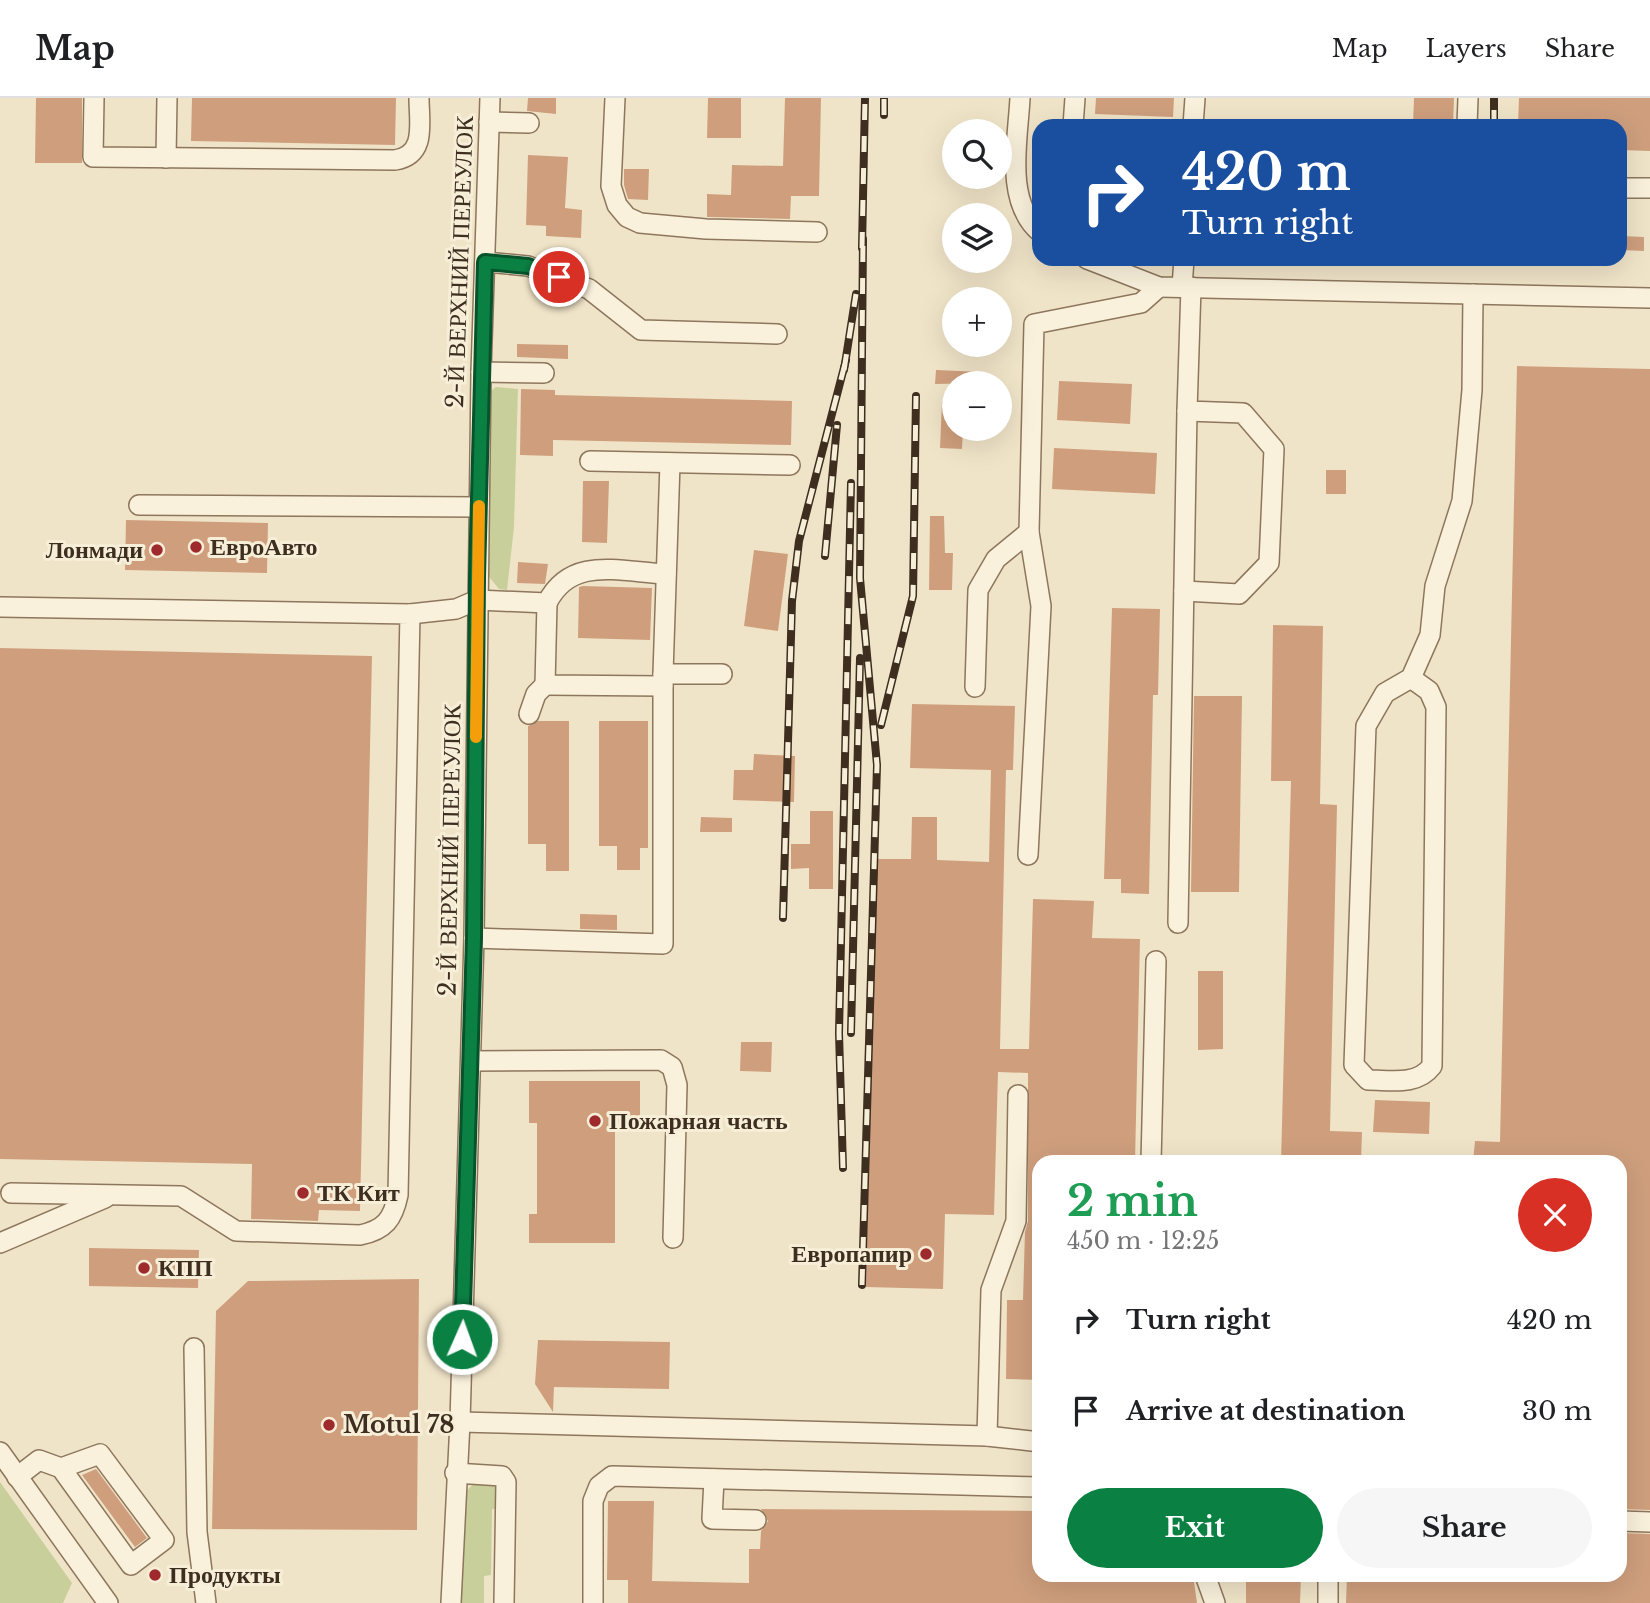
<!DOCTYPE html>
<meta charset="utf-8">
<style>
:root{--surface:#fff;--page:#f6f6f6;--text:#202124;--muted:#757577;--line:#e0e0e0;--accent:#0b8043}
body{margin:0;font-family:"Libre Baskerville",serif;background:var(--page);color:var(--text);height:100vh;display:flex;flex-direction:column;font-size:26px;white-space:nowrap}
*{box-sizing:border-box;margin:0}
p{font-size:23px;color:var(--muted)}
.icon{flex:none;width:38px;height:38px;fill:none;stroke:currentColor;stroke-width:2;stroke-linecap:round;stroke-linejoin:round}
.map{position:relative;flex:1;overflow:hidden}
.sheet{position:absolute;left:1032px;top:1057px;width:595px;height:427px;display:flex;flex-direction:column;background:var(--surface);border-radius:21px;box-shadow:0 7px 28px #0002}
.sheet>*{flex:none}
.guide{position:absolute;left:1032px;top:21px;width:595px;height:147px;border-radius:21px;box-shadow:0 7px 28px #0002;background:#1a4fa0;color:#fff;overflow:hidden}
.controls{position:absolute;left:942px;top:21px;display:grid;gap:14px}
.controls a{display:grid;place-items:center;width:70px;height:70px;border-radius:50%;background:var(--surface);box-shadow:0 7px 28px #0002;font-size:35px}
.pin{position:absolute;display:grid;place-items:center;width:60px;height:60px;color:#fff;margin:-30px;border:4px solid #fff;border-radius:50%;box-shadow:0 2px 7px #0007}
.me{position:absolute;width:77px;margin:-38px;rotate:2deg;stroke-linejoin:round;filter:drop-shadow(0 0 5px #0008)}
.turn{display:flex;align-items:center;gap:24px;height:147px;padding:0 35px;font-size:32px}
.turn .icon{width:91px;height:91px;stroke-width:2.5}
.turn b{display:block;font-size:49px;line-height:60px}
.round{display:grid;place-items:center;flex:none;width:74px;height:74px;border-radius:37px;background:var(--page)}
.head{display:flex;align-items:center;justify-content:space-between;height:119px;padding:0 35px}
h1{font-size:42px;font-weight:700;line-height:52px;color:#1e9e55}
.button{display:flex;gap:14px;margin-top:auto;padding:14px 35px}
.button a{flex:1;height:80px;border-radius:42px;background:var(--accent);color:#fff;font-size:28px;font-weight:700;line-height:80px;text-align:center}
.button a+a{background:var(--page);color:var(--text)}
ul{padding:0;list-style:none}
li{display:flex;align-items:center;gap:21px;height:91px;padding:0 35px}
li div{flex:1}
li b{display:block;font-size:26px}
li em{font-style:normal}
header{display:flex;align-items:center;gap:42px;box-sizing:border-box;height:98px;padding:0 35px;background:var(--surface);border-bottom:2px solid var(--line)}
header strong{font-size:33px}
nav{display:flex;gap:38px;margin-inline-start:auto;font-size:24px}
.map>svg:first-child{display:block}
.green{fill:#c9cf9b}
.building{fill:#cf9f7d}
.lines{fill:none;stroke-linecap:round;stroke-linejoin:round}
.minor-casing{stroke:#8d765c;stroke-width:22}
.minor{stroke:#faf1dc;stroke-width:19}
.rail-casing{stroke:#3d2e20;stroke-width:8}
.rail{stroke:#f7eed8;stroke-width:5;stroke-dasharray:16;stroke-linecap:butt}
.route-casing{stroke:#07532c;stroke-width:18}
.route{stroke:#0b8043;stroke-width:12}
.slow{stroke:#f59e0b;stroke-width:12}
.poi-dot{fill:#9e2a2b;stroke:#f7eed8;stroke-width:2.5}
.labels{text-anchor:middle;stroke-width:6;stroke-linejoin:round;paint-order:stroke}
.street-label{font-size:24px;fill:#3d2e20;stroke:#f7eed8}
.poi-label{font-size:24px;font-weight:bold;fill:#3d2e20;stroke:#f7eed8;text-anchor:start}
</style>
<header>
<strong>Map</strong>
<nav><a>Map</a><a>Layers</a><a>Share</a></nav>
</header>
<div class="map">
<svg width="1650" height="1505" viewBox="0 0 1650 1505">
<rect width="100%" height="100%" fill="#f0e4c8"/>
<g class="green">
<polygon points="496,289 518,291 514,429 507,492 499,491 486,475 487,296"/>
<polygon points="476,1383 501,1383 501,1411 492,1411 491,1477 484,1478 484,1505 460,1505 461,1399"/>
<polygon points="0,1384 72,1485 63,1505 0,1505"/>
</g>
<g class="building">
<polygon points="36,0 82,0 82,65 35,65"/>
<polygon points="192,0 396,0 395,47 191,43"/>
<polygon points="528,0 556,0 556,16 527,13"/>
<polygon points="708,0 741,0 741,40 707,40"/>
<polygon points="785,0 821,0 819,98 791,98 790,121 707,119 707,96 731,97 732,67 783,68"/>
<polygon points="1096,0 1174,0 1173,19 1095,16"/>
<polygon points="1414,0 1454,0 1453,28 1413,28"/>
<polygon points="1519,0 1650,0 1650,53 1620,52 1620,28 1518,28"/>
<polygon points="528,57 568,59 565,110 582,112 581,140 546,138 546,128 526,127"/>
<polygon points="624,71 649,71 648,102 628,101 624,87"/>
<polygon points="1620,138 1644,139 1644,153 1620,152"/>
<polygon points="517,246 568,247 568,261 517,259"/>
<polygon points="1517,268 1650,271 1650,1412 1620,1411 1620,1064 1473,1064 1475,1043 1500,1044"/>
<polygon points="936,272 982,274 981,285 935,286"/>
<polygon points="1059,283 1132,286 1130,326 1057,322"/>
<polygon points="521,291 555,292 555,297 792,303 791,347 553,342 553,358 520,357"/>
<polygon points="942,304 954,305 954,331 963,331 962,351 940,350"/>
<polygon points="1054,350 1157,355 1155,396 1052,391"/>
<rect x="1326" y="372" width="20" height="24"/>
<polygon points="583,383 609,383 607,445 582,444"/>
<polygon points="930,418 944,418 945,455 953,455 952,492 929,492"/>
<polygon points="126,422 268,425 267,475 125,472"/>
<polygon points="754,452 788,456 778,533 744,528"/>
<polygon points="518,464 548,466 545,486 517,485"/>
<polygon points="583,488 652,490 650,542 578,540 579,489"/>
<polygon points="1112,510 1160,511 1158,597 1153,597 1149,796 1121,795 1121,781 1104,781"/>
<polygon points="1273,527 1323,528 1320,706 1337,707 1330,1033 1362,1034 1361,1064 1281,1064 1291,683 1271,683"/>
<polygon points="0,550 372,558 360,1113 319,1112 318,1123 251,1121 252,1066 0,1061"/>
<polygon points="1194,598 1242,598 1239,794 1191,794"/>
<polygon points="912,606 1015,608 1013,672 1006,672 1000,951 1029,951 1033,801 1094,803 1092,840 1140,841 1135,1064 1040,1064 1040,1282 1006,1281 1007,1202 1023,1202 1025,1134 1028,1123 1028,975 998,974 994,1117 945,1116 943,1191 866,1189 876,761 911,761 912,719 937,719 937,762 989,764 991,672 910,670"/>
<polygon points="538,623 569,623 569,773 546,773 546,746 528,746 528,628"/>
<polygon points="599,623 648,623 648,750 640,750 640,772 617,772 617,748 599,748"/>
<polygon points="754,656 795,658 794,704 733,702 734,672 753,672"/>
<polygon points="810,713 833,713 833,791 809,791 809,770 791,771 791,746 810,746"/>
<polygon points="701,719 732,720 732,734 700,734"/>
<polygon points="580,816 617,817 617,832 580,831"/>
<polygon points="1198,873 1223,873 1223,951 1198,952"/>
<polygon points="741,944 772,944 771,974 740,973"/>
<polygon points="529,983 640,983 640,1025 615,1025 615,1145 529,1145 529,1116 537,1116 537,1025 529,1025"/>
<polygon points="1375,1002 1430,1004 1429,1036 1373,1034"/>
<polygon points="89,1150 199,1152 198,1190 89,1188"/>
<polygon points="419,1181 417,1432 212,1431 216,1213 248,1183"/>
<polygon points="538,1242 670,1244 669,1291 554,1289 553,1314 535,1286"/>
<polygon points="96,1371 147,1440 135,1449 82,1377"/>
<polygon points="608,1403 654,1403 652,1483 749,1485 749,1451 760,1451 761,1433 768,1423 761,1411 1040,1413 1040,1477 1193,1477 1197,1505 628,1505 628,1482 607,1482"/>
<polygon points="1620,1435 1650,1436 1650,1505 1346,1505 1347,1477 1620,1477"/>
<polygon points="1246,1477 1301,1477 1300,1505 1246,1505"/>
</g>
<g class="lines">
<g class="minor-casing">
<g id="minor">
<path d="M94,0L93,59L395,62C427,57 419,25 419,0"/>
<polyline points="615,0 611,88 617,107 627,119 640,125 706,131 817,134"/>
<path d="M1020,0C1018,42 1004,103 1040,134"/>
<polyline points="489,24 529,25"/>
<polyline points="1073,28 1075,0"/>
<polyline points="1193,28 1195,0"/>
<polyline points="1467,28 1468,0"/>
<polyline points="166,60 167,0"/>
<polyline points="1620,90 1650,90"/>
<polyline points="1087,161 1159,189 1650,200"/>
<polyline points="485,164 528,168 589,191 641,232 777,236"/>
<polyline points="1182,189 1184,161"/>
<polyline points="481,274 544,275"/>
<polyline points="590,363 790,367"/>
<polyline points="139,407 479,409"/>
<polyline points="1184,493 1239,496 1269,465 1274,351 1243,315 1187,313 1191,189"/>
<polyline points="547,505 545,587 663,588"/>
<path d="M0,509L410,516L398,1097C393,1121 385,1132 360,1137L236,1133L181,1098L11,1095"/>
<path d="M410,516L456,511L477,502L547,505C571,457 620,474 666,476"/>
<polyline points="663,576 722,576"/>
<path d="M1411,580L1429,593L1436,609L1432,968C1417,988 1391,982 1368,982L1354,967L1366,628L1385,595L1411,580L1430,537L1435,488L1462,403L1472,292L1473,196"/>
<polyline points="975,589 978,492 996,461 1029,434"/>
<polyline points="529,616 536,596 545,587"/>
<polyline points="1028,757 1041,508 1029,434 1034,226 1141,205 1159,189"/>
<polyline points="1178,825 1187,313"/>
<polyline points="474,840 663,846 663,576 670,365"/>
<polyline points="471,963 661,962 672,969 677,987 673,1140"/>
<polyline points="1151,1064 1156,863"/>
<polyline points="0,1145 105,1100"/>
<polyline points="194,1250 197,1434 206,1505"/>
<polyline points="460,1324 987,1338 991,1192 1016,1123 1018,997"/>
<polyline points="987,1338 1040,1344"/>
<polyline points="0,1354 108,1505"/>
<polyline points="455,1375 502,1378 506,1384 504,1505"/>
<polyline points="17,1379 39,1362 61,1370 131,1467 164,1442 100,1356 61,1370"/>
<polyline points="714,1381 712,1421 756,1422"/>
<polyline points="1620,1423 1650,1424"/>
<polyline points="1205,1477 1215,1505"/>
<polyline points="1328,1477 1328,1505"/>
<polyline points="451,1505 460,1324 474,840 481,274 490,0"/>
<polyline points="593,1505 593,1403 599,1388 612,1378 1040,1389"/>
</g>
</g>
<use href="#minor" class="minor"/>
<g class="rail-casing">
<g id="rail">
<polyline points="884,17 884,0"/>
<polyline points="1494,28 1494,0"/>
<polyline points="862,150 865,0"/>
<polyline points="844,272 856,196"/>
<polyline points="825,458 837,327"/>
<polyline points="881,627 913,498 916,298"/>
<polyline points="783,820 792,503 799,443 846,262"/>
<polyline points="851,935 860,560"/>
<polyline points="843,1070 839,935 851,385"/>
<polyline points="862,1187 877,667 860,480 863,141"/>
</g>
</g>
<use href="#rail" class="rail"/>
</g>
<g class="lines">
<g class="route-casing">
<polyline id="route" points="462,1241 474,840 477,479 485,164 528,168 559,179"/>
</g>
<use href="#route" class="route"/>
<polyline class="slow" points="476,639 479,408"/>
</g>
<g class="poi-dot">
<circle cx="196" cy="449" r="7"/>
<circle cx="157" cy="452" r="7"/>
<circle cx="595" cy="1023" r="7"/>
<circle cx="303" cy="1095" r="7"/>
<circle cx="926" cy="1156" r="7"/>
<circle cx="144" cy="1170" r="7"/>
<circle cx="329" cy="1327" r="7"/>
<circle cx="155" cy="1477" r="7"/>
</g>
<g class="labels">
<g class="street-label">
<text transform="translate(460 164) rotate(-88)" y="8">2-Й ВЕРХНИЙ ПЕРЕУЛОК</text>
<text transform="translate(450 752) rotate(-89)" y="8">2-Й ВЕРХНИЙ ПЕРЕУЛОК</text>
</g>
<g class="poi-label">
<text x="210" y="457">ЕвроАвто</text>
<text x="143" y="460" text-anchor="end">Лонмади</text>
<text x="609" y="1031">Пожарная часть</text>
<text x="317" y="1103">ТК Кит</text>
<text x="912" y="1164" text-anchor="end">Европапир</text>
<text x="158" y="1178">КПП</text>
<text x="343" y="1335">Motul 78</text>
<text x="169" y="1485">Продукты</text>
</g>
</g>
</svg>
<div class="controls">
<a><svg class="icon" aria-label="search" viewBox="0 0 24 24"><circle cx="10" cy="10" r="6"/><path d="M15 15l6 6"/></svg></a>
<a><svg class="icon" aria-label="layers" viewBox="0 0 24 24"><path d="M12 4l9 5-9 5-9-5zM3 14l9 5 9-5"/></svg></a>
<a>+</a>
<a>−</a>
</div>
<div class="pin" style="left:559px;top:179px;background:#d93025"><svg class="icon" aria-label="arrive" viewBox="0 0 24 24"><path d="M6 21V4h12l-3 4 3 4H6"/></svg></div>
<svg class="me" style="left:462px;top:1241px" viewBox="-20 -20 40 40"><circle r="17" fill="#0b8043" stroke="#fff" stroke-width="3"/><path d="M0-11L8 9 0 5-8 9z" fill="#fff"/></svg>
<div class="guide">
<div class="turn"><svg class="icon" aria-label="right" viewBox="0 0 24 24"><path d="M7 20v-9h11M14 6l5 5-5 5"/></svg><div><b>420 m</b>Turn right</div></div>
</div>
<section class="sheet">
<div class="head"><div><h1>2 min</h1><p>450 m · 12:25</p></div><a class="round" style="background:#d93025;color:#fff"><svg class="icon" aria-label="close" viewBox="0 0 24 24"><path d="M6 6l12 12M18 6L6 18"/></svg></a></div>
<ul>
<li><svg class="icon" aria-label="right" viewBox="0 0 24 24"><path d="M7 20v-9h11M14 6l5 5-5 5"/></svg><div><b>Turn right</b></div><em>420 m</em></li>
<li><svg class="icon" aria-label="arrive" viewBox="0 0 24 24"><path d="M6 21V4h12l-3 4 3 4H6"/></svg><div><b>Arrive at destination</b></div><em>30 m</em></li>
</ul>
<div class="button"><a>Exit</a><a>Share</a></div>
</section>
</div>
